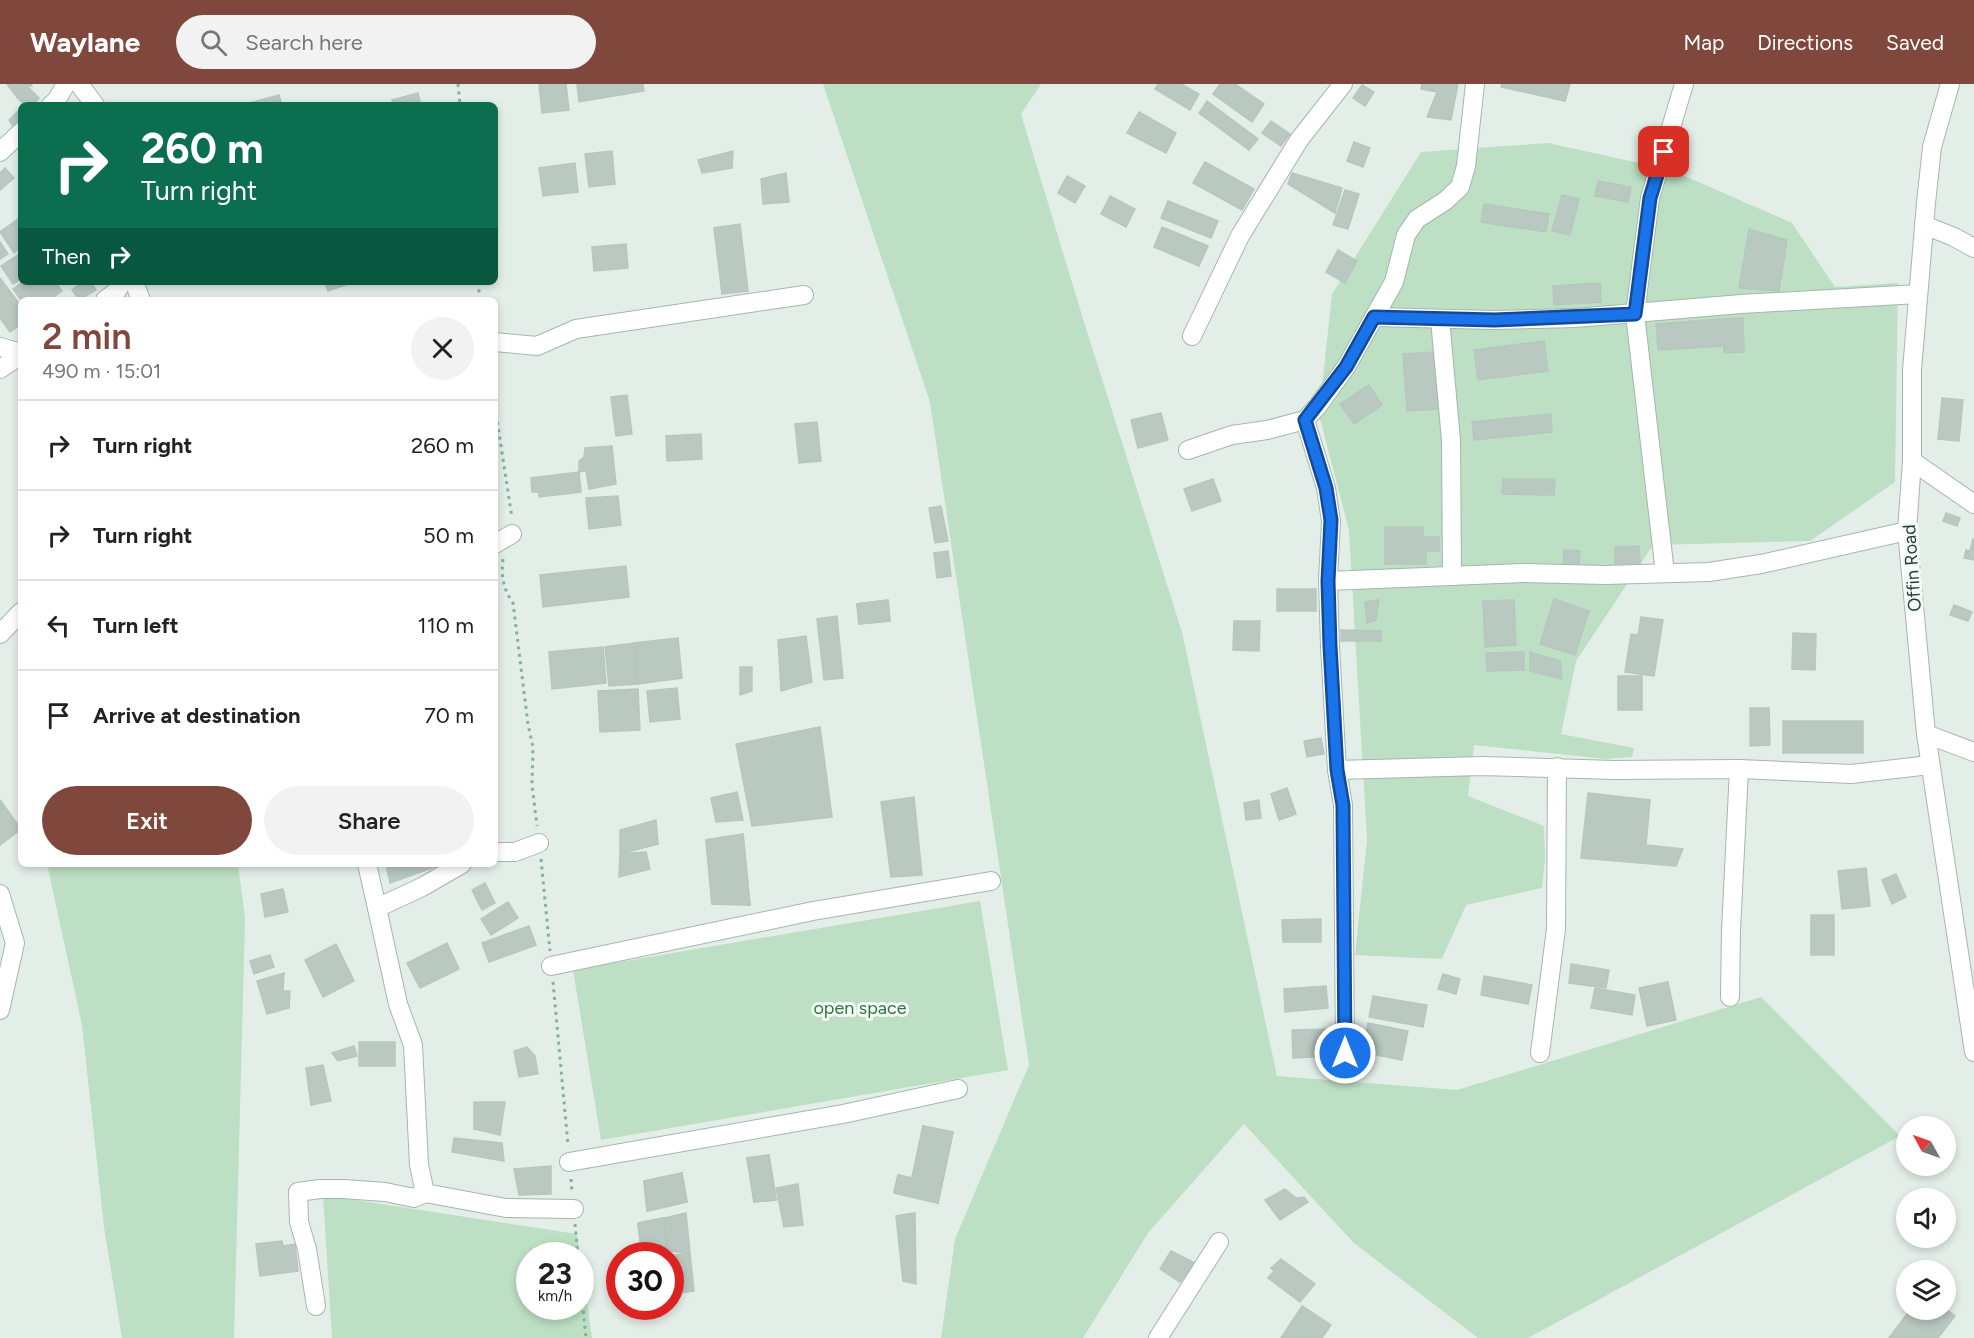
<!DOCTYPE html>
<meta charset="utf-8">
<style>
:root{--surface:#fff;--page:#f2f2f2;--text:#222;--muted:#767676;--line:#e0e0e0;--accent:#80473c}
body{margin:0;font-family:Figtree,sans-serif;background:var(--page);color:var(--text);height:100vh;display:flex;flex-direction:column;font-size:22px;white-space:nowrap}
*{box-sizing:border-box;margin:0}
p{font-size:20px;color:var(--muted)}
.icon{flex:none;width:33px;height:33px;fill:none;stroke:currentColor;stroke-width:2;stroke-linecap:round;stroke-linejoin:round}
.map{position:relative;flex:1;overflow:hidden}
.drawer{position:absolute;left:18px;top:213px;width:480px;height:570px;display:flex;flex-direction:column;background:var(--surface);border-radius:9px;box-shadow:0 3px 9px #0003}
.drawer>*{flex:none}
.guide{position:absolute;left:18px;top:18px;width:480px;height:183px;border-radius:9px;box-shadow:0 3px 9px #0003;background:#0b6e4f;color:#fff;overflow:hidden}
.needle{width:39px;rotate:310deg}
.tools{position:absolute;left:1896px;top:1032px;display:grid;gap:12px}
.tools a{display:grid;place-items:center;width:60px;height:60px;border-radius:50%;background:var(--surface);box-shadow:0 3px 9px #0003;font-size:30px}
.speed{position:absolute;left:516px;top:1158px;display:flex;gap:12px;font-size:30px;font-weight:700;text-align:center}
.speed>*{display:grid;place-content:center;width:78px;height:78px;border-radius:50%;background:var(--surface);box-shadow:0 3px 9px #0003;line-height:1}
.speed small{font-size:15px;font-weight:400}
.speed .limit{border:9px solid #d22;background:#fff;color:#111}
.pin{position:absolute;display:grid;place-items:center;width:51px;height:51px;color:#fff;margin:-26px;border-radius:12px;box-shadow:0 3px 9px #0006}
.me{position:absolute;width:66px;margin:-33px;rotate:0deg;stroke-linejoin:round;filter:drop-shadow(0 0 4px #0008)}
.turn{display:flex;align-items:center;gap:21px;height:126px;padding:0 24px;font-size:27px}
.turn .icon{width:78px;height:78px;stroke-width:2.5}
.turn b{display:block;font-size:42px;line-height:51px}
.then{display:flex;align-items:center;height:57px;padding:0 24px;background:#0003;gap:12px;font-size:22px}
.round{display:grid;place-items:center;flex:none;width:63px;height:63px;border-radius:32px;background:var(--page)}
.head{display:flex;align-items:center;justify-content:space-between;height:102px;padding:0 24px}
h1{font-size:36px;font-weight:600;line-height:45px;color:var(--accent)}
.primary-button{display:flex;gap:12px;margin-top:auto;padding:12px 24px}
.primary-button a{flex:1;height:69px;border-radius:36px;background:var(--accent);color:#fff;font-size:24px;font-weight:600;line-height:69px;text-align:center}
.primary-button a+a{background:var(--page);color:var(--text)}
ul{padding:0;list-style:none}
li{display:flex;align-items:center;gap:18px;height:90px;padding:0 24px;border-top:2px solid var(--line)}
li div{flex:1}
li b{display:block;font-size:22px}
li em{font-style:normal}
header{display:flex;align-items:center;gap:36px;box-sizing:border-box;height:84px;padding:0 30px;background:var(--accent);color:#fff}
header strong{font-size:28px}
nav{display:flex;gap:33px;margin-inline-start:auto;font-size:21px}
.search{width:420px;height:54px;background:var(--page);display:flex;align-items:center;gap:15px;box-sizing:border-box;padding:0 21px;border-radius:33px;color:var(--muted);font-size:22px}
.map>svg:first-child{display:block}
.green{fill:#bddfc3}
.building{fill:#b9c8c1;stroke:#b6c7bf;stroke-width:1.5}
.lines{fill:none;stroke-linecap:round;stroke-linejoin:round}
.minor-casing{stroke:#a6b6af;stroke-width:20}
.path{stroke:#84b19f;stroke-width:3;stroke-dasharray:3 4.5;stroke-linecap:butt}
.minor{stroke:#fff;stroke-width:18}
.route-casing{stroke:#114b97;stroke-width:15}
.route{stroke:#1a73e8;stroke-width:10}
.labels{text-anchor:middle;stroke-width:6;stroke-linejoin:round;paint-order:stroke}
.street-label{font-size:18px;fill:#234035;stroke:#f5faf7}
.park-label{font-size:18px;fill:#2c7743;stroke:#f5faf7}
</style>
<header>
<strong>Waylane</strong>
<div class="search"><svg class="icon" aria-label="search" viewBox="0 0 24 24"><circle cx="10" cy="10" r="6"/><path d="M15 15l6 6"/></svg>Search here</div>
<nav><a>Map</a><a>Directions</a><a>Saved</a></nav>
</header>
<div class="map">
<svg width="1974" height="1254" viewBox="0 0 1974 1254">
<rect width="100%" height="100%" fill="#e4eee8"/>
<g class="green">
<polygon points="823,0 1041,0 1021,30 1084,238 1182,548 1277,992 1457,1006 1761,913 1900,1052 1528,1254 1478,1254 1354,1159 1244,1040 1148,1149 1083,1254 941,1254 955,1155 1029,981 930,318"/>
<polygon points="1548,59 1671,86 1792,139 1835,203 1898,199 1895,398 1810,457 1653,461 1576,577 1561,650 1634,664 1632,673 1605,675 1474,661 1468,712 1544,742 1545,775 1542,804 1466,821 1442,875 1355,871 1367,756 1349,446 1319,331 1332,210 1421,68"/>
<polygon points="47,780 238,780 245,834 234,1254 122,1254 104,1143 82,941"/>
<polygon points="980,817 1008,986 601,1056 573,886"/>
<polygon points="323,1111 577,1150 580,1171 530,1172 530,1222 580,1222 581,1175 592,1254 332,1254"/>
</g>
<g class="building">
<polygon points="7,0 31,0 32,2 27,2 17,13"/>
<polygon points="539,0 566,0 569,26 542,29"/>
<polygon points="577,0 643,0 644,7 579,18"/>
<polygon points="1158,0 1181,0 1199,10 1190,26 1155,5"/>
<polygon points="1220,0 1235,0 1264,20 1252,38 1213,10"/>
<polygon points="1422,0 1458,0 1451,36 1427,33 1437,8 1421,5"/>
<polygon points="1502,0 1570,0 1565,17 1501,3"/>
<polygon points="1362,1 1374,8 1365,22 1353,14"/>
<polygon points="27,2 39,14 33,21 24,21 17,13"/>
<polygon points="418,9 421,21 393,21 392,16"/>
<polygon points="279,11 282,21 242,21"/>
<polygon points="1207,17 1258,55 1249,66 1199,29"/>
<polygon points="21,24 21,34 13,42 9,36"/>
<polygon points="1139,28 1176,49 1166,69 1127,49"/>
<polygon points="1271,37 1290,50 1281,62 1262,49"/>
<polygon points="1354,58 1370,64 1363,83 1347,77"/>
<polygon points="612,67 615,100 589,103 585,70"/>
<polygon points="733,67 732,84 702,89 698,76"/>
<polygon points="1205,78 1254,105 1242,126 1193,99"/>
<polygon points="575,79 578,108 543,112 539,84"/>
<polygon points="5,84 14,94 0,106 0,89"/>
<polygon points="786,89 789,118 763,120 761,95"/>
<polygon points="1292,89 1342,104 1335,129 1288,100"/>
<polygon points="1067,92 1085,102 1075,119 1058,109"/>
<polygon points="1598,97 1631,103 1628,118 1595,112"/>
<polygon points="1345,106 1359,110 1348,145 1333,141"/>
<polygon points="1562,111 1579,115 1570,151 1552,147"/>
<polygon points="1110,112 1135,125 1126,143 1101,130"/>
<polygon points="1168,117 1218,137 1211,154 1161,134"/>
<polygon points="1484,120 1549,130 1546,148 1481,138"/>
<polygon points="21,133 21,163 14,169 0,148"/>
<polygon points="740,140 748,207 722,210 714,144"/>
<polygon points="1162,143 1208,162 1199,182 1154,163"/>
<polygon points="1749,145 1787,156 1779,207 1739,204"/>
<polygon points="0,158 8,170 0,175"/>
<polygon points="626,160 628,184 594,187 592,163"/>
<polygon points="1338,166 1357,177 1345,199 1326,188"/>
<polygon points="21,169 21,195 13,200 1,182"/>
<polygon points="0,194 21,222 21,240 10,248 0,234"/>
<polygon points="23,198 55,198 62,207 49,216 21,216 13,205"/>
<polygon points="83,198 91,198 96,206 79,216 72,206"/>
<polygon points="325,198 354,198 328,207"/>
<polygon points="1600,199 1601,218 1554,221 1553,202"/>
<polygon points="1743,234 1744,268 1724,269 1723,235"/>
<polygon points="1721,235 1722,262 1658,266 1656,240"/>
<polygon points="1544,257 1548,287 1478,296 1474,266"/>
<polygon points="1436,268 1439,325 1407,327 1403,270"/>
<polygon points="1369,301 1382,321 1354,340 1340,320"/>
<polygon points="627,311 632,350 616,352 611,313"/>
<polygon points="1942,314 1963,316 1959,357 1938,355"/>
<polygon points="1161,329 1168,356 1138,364 1131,336"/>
<polygon points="1551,330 1552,348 1474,356 1472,338"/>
<polygon points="817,338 821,377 799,379 795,340"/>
<polygon points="701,350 702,375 667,377 666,352"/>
<polygon points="612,362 616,400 589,405 586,387 579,388 579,377 584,373 585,364"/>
<polygon points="579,388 581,408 539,413 539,408 532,408 531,394"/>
<polygon points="1213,395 1221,417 1192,427 1184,405"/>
<polygon points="1503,395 1555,395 1554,411 1502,410"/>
<polygon points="618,412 621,441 589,445 586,414"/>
<polygon points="941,422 948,457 935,459 929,424"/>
<polygon points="1946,429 1960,434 1957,442 1943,437"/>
<polygon points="1385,443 1423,443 1423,453 1439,453 1439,467 1426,467 1426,480 1385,480"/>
<polygon points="1973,455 1974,456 1974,476 1964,474 1966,466 1970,467"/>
<polygon points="1639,462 1640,479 1615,480 1615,463"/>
<polygon points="1564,466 1580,467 1579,482 1563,482"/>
<polygon points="948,467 951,492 937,494 934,469"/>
<polygon points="626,482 629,513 543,523 540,491"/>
<rect x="1277" y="505" width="39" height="22"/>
<polygon points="1554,515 1589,527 1575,571 1540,560"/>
<polygon points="888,516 890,537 859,540 857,520"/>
<polygon points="888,516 890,537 859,540 857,520"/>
<polygon points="1379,516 1376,536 1367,539 1365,518"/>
<polygon points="1514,516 1516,561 1485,563 1483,517"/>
<polygon points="1954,521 1972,528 1968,537 1950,531"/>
<polygon points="837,532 843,594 824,596 817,535"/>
<polygon points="1641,533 1663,536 1654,592 1625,588 1631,550 1638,551"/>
<polygon points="1234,537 1260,537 1259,567 1233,566"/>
<polygon points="1341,546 1381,547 1381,557 1341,557"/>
<polygon points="1793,549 1816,550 1815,586 1792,585"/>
<polygon points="806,552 812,598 781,607 778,556"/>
<polygon points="678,554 682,594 638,600 634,559"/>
<polygon points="634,559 638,600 609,602 605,563"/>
<polygon points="603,563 606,599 552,605 549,568"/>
<polygon points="1524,568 1524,586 1487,587 1486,569"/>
<polygon points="1530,568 1560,577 1562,595 1530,587"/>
<polygon points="740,583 752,583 752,607 740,611"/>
<rect x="1618" y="592" width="24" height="34"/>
<polygon points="677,604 680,635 650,638 647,607"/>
<polygon points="638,605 640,646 600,648 598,607"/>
<polygon points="1750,624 1769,624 1770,661 1750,662"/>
<rect x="1783" y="637" width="80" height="32"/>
<polygon points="820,643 832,733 752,742 736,660"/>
<polygon points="1321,654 1324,670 1307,673 1304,657"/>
<polygon points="1287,704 1296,730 1279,736 1271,710"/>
<polygon points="737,708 743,736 716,738 711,714"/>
<polygon points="1588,709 1650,716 1646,761 1683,765 1676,782 1581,774"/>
<polygon points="914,713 922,791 891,793 881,718"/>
<polygon points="0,716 21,745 0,761"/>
<polygon points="1259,716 1261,734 1246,736 1244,719"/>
<polygon points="656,736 658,760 620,770 620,746"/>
<polygon points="743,750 750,821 712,820 706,756"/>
<polygon points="743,750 750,821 712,820 706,756"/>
<polygon points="646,768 650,785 619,793 620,770"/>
<polygon points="386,780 443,780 390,799"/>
<polygon points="1866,784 1870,822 1842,825 1838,787"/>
<polygon points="1896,790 1906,813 1892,820 1882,796"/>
<polygon points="485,799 495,819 482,826 472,806"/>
<polygon points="283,805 288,828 265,833 261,810"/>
<polygon points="508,818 518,834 491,851 481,835"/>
<rect x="1811" y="831" width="23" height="40"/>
<polygon points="1321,835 1321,858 1283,858 1282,836"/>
<polygon points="529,842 536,861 489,878 482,859"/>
<polygon points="447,859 459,885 420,904 407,879"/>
<polygon points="336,860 354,897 323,913 305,876"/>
<polygon points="270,871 274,883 254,890 250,877"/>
<polygon points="1571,880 1609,886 1606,904 1569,899"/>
<polygon points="284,889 283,907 290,907 289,924 267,930 257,897"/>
<polygon points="1443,890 1460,895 1456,910 1438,905"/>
<polygon points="1484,892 1532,901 1528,920 1481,911"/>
<polygon points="1668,898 1676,936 1647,942 1639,904"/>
<polygon points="1326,902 1328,924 1285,928 1284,905"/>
<polygon points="1595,904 1635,911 1632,931 1591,924"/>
<polygon points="1373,912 1427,921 1423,943 1369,933"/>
<polygon points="1368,939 1408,947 1402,976 1363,968"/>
<polygon points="1331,945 1332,972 1293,974 1292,946"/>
<rect x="359" y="958" width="36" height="24"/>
<polygon points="354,962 357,972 338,977 332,969"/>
<polygon points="527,963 535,972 538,990 519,993 514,967"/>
<polygon points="323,981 331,1017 311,1021 306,984"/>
<polygon points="474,1018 505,1018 500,1051 474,1045"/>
<polygon points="923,1042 953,1048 938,1119 894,1109 898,1091 912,1094"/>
<polygon points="923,1042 953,1048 938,1119 894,1109 898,1091 912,1094"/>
<polygon points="454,1054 502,1059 504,1077 452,1068"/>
<polygon points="769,1071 776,1116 754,1118 747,1074"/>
<polygon points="769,1071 776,1116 754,1118 747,1074"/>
<polygon points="551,1082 551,1110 519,1111 514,1085"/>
<polygon points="682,1089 687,1118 647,1127 644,1097"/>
<polygon points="682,1089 687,1118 647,1127 644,1097"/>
<polygon points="798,1100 803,1141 784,1143 776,1104"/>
<polygon points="1285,1105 1296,1114 1304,1113 1308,1118 1280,1136 1265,1116"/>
<polygon points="686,1129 690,1169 668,1167 664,1134"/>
<polygon points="915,1129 916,1200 903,1197 896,1132"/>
<polygon points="664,1134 668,1167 642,1172 638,1139"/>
<polygon points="664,1134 668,1167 642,1172 638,1139"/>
<polygon points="282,1157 283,1162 295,1160 298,1187 260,1192 256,1160"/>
<polygon points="1171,1167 1195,1179 1180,1198 1160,1185"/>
<polygon points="690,1169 694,1207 670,1210 670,1172 665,1172"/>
<polygon points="1281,1175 1315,1200 1300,1218 1268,1194 1274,1187 1271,1184"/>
<polygon points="1302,1222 1331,1241 1322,1254 1281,1254"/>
<polygon points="1946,1225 1955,1232 1938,1254 1889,1254 1910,1226"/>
</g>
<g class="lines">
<g class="minor-casing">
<g id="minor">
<polyline points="79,0 95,21"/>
<polyline points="1950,0 1932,63 1926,119 1912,286 1912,377 1907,447 1926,650 1974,968"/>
<polyline points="51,21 56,17 66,0"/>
<polyline points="0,68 21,48"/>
<polyline points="1924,141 1954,153 1974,164"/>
<polyline points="134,198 141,216"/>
<polyline points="105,216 117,207 122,198"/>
<polyline points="1374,233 1494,236 1575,234 1741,220 1918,210"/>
<polyline points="1440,235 1451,356 1452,492"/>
<polyline points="1192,252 1240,152 1299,56 1343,0"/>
<polyline points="495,258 537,262 576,245 804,211"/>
<polyline points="0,263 21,269"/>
<polyline points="0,285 21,271"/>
<polyline points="1305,336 1326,404 1331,437 1328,497 1330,562 1337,686 1343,721 1345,969"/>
<polyline points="1188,366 1232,351 1267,346 1305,336 1317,323 1346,283 1394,198 1406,151 1417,135 1445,117 1460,103 1466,82 1475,0"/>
<polyline points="1912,377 1974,420"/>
<polyline points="495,460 512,450"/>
<polyline points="1665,489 1635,230 1650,114 1684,0"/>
<polyline points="1328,497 1523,489 1605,491 1709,488 1761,480 1907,447"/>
<polyline points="0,550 21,528"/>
<polyline points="1926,650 1974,668"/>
<polyline points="1337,686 1482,682 1615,686 1739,685 1851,690 1930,681"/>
<polyline points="495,768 515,768 539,759"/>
<polyline points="367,780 377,824 422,803 462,780"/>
<polyline points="0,810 15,859 0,926"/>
<polyline points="377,824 398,920 413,961 419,1081 425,1109 506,1124 574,1125"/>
<polyline points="551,882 813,827 991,797"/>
<polyline points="1730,913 1731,847 1739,685"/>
<polyline points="1540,969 1556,845 1557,683"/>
<polyline points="569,1078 843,1030 958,1005"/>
<polyline points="316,1222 307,1165 299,1138 298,1108 320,1105 343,1105 385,1108 414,1114 425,1109"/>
<polyline points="1158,1254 1219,1158"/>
</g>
</g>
<g class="path">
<polyline points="458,0 460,21"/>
<polyline points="478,198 480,216"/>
<polyline points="495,323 512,434"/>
<path d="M503,475C501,492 503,505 513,519L528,640L533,663L532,701L537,742"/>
<polyline points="541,775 550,867"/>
<polyline points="553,898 568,1061"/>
<polyline points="571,1095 572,1109"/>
<polyline points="575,1140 578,1172"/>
<polyline points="580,1197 586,1254"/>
</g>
<use href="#minor" class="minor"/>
</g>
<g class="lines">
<g class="route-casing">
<polyline id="route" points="1345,969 1343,721 1337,686 1330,562 1328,497 1331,436 1326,404 1305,336 1346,283 1374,233 1494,236 1635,230 1650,114 1664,68"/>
</g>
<use href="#route" class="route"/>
</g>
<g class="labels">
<g class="street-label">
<text transform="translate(1912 484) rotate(-94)" y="6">Offin Road</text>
</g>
<g class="park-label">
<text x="860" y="930">open space</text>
</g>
</g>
</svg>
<div class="tools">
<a><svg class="needle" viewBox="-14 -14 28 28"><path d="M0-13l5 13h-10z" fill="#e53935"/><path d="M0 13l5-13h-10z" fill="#767676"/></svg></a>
<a><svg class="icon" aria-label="sound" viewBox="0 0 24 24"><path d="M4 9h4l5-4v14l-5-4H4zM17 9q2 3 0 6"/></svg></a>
<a><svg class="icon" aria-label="layers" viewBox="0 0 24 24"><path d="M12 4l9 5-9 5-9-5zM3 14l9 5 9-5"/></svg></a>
</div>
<div class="speed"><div>23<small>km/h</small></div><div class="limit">30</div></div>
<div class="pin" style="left:1664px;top:68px;background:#d93025"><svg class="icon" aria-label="arrive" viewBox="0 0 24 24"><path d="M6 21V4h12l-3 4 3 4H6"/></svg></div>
<svg class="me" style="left:1345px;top:969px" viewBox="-20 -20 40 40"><circle r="17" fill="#1a73e8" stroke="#fff" stroke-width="3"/><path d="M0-11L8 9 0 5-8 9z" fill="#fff"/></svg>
<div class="guide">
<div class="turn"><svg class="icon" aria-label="right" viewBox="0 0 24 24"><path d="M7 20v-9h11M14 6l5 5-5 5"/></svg><div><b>260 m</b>Turn right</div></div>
<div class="then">Then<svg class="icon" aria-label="right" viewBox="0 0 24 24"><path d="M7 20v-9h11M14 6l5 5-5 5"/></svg></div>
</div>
<section class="drawer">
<div class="head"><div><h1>2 min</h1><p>490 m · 15:01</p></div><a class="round"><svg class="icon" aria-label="close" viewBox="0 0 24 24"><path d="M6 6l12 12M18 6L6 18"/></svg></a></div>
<ul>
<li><svg class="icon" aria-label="right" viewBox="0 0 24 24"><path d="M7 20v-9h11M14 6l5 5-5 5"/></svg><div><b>Turn right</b></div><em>260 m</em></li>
<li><svg class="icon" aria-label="right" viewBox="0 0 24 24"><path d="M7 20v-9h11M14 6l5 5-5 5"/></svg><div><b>Turn right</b></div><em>50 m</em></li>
<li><svg class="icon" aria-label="left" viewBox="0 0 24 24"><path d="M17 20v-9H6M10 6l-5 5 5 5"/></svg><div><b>Turn left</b></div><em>110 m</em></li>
<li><svg class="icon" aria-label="arrive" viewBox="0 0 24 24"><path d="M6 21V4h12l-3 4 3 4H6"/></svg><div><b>Arrive at destination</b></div><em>70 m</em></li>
</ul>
<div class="primary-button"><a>Exit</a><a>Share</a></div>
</section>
</div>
